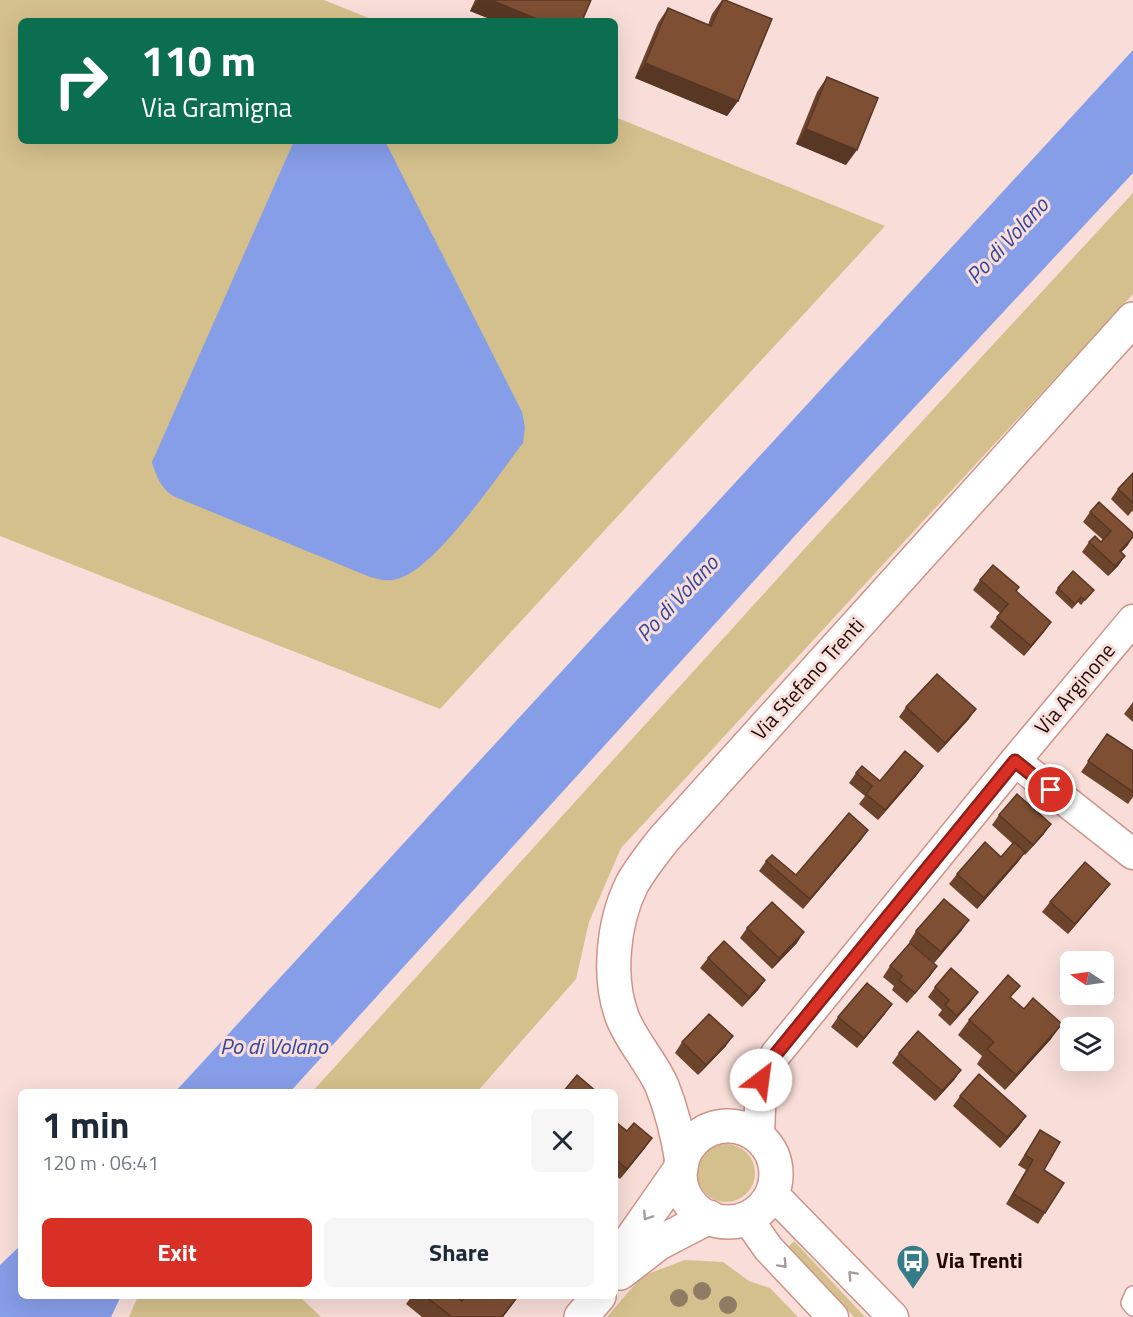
<!DOCTYPE html>
<meta charset="utf-8">
<style>
:root{--surface:#fff;--page:#f6f6f7;--text:#1f2937;--muted:#747a83;--accent:#d93025}
body{margin:0;font-family:"Titillium Web",sans-serif;background:var(--page);color:var(--text);height:100vh;display:flex;flex-direction:column;font-size:22px;white-space:nowrap}
*{box-sizing:border-box;margin:0}
p{font-size:20px;color:var(--muted)}
.icon{flex:none;width:33px;height:33px;fill:none;stroke:currentColor;stroke-width:2;stroke-linecap:round;stroke-linejoin:round}
.map{position:relative;flex:1;overflow:hidden}
.sheet{position:absolute;left:18px;top:1089px;width:600px;height:210px;display:flex;flex-direction:column;background:var(--surface);border-radius:9px;box-shadow:0 6px 24px #0002}
.sheet>*{flex:none}
.guide{position:absolute;left:18px;top:18px;width:600px;height:126px;border-radius:9px;box-shadow:0 6px 24px #0002;background:#0b6e4f;color:#fff;overflow:hidden}
.needle{width:39px;rotate:283deg}
.fabs{position:absolute;left:1060px;top:951px;display:grid;gap:12px}
.fabs a{display:grid;place-items:center;width:54px;height:54px;border-radius:9px;background:var(--surface);box-shadow:0 6px 24px #0002;font-size:30px}
.pin{position:absolute;display:grid;place-items:center;width:51px;height:51px;color:#fff;margin:-26px;border:3px solid #fff;border-radius:50%;box-shadow:0 2px 6px #0007}
.me{position:absolute;width:66px;margin:-33px;rotate:30deg;stroke-linejoin:round;filter:drop-shadow(0 0 4px #0008)}
.turn{display:flex;align-items:center;gap:21px;height:126px;padding:0 24px;font-size:27px}
.turn .icon{width:78px;height:78px;stroke-width:2.5}
.turn b{display:block;font-size:42px;line-height:51px}
.round{display:grid;place-items:center;flex:none;width:63px;height:63px;border-radius:9px;background:var(--page)}
.summary{display:flex;align-items:center;justify-content:space-between;height:102px;padding:0 24px}
h1{font-size:36px;font-weight:700;line-height:45px}
.button{display:flex;gap:12px;margin-top:auto;padding:12px 24px}
.button a{flex:1;height:69px;border-radius:9px;background:var(--accent);color:#fff;font-size:24px;font-weight:700;line-height:69px;text-align:center}
.button a+a{background:var(--page);color:var(--text)}
.map>svg:first-child{display:block}
.green{fill:#d4c08c}
.water{fill:#869de8}
.lines{fill:none;stroke-linecap:round;stroke-linejoin:round}
.service-casing{stroke:#cf9388;stroke-width:18}
.minor-casing{stroke:#cf9388;stroke-width:33}
.secondary-casing{stroke:#cf9388;stroke-width:36}
.service{stroke:#fff;stroke-width:15}
.minor{stroke:#fff;stroke-width:30}
.secondary{stroke:#fff;stroke-width:33}
.tree{fill:#907c64}
.wall{fill:#6c442c}
.shaded-wall{fill:#583724}
.building{fill:#7e4f33;stroke:#583724;stroke-width:1.5}
.oneway{stroke:#a59d9c}
.route-casing{stroke:#8d1f18;stroke-width:15}
.route{stroke:#d93025;stroke-width:10}
.labels{text-anchor:middle;stroke-width:6;stroke-linejoin:round;paint-order:stroke}
.street-label{font-size:21px;fill:#1f0a07;stroke:#f8ddd8}
.poi-label{font-size:21px;font-weight:bold;fill:#1f0a07;stroke:#f8ddd8;text-anchor:start}
.water-label{font-size:22px;font-style:italic;fill:#34479f;stroke:#f8ddd8}
</style>
<div class="map">
<svg width="1133" height="1317" viewBox="0 0 1133 1317">
<rect width="100%" height="100%" fill="#f8ddd8"/>
<g class="green">
<polygon points="0,0 324,0 376,21 21,21 21,141 615,141 615,117 885,226 440,709 0,536"/>
<polygon points="1133,193 1133,294 621,848 589,922 576,979 477,1092 312,1092 807,546"/>
<circle cx="726" cy="1173" r="29"/>
<polygon points="794,1241 865,1317 854,1317 788,1247"/>
<polygon points="685,1260 723,1262 749,1281 770,1288 798,1317 607,1317 642,1276"/>
<polygon points="138,1296 299,1296 321,1317 129,1317"/>
</g>
<g class="water">
<polygon points="1133,50 1133,173 802,528 290,1092 175,1092"/>
<path d="M294,141H385L522,412L525,427L523,443C497,476 436,569 397,579C387,582 379,579 370,577L173,496C161,488 156,476 152,462Z"/>
<polygon points="21,1245 21,1296 121,1296 111,1317 0,1317 0,1265"/>
</g>
<g class="lines">
<g class="service-casing">
<polyline id="service" points="1133,1294 1129,1303 1133,1308"/>
</g>
<g class="minor-casing">
<g id="minor">
<polyline points="1015,761 1133,854"/>
<polyline points="759,1137 761,1080 776,1054 1015,761 1133,620"/>
<polyline points="772,1193 893,1317"/>
<polyline points="747,1218 768,1248 833,1317"/>
</g>
</g>
<g class="secondary-casing">
<g id="secondary">
<circle cx="728" cy="1174" r="48"/>
<path d="M682,1162C678,1136 672,1111 662,1086C652,1063 633,1043 623,1019C607,979 613,922 632,884C641,868 653,853 664,839L1133,319"/>
<polyline points="615,1271 630,1241 681,1168"/>
<polyline points="620,1273 659,1243 709,1217"/>
<polyline points="581,1317 599,1296"/>
</g>
</g>
<use href="#service" class="service"/>
<use href="#minor" class="minor"/>
<use href="#secondary" class="secondary"/>
</g>
<g class="tree">
<circle cx="702" cy="1291" r="9"/>
<circle cx="679" cy="1298" r="9"/>
<circle cx="728" cy="1305" r="9"/>
</g>
<g class="wall">
<polygon points="475,0 591,0 582,21 495,21 470,11"/>
<polygon points="722,0 738,101 727,116 635,78 658,23 668,8 708,25 712,14"/>
<polygon points="827,77 846,165 796,144 817,92"/>
<polygon points="1133,473 1133,512 1132,511 1128,516 1111,499 1118,489"/>
<polygon points="1090,512 1128,545 1121,552 1125,556 1118,566 1108,576 1082,552 1089,542 1101,542 1103,540 1083,522"/>
<polygon points="980,580 1016,592 1051,622 1044,632 1024,656 990,627 1000,613 973,590"/>
<polygon points="1058,588 1094,590 1081,605 1078,602 1072,609 1055,593"/>
<polygon points="1133,702 1133,722 1124,714"/>
<polygon points="906,707 969,719 938,753 899,717"/>
<polygon points="1107,734 1133,751 1133,797 1128,804 1081,772"/>
<polygon points="923,766 916,776 878,820 859,804 865,796 849,783 856,773 880,781"/>
<polygon points="999,815 1044,834 1025,855 1024,854 1018,862 977,909 949,884 957,874 1001,857 1013,844 992,825"/>
<polygon points="868,830 861,840 803,909 759,871 766,861 796,875"/>
<polygon points="1110,884 1102,894 1068,934 1042,912 1050,902"/>
<polygon points="747,928 797,943 772,969 740,938"/>
<polygon points="962,930 934,963 909,942 916,931"/>
<polygon points="708,958 765,980 758,990 742,1007 700,968"/>
<polygon points="890,966 937,966 930,976 907,1003 892,990 894,986 883,977"/>
<polygon points="935,987 971,1002 950,1026 938,1015 942,1010 928,997"/>
<polygon points="1011,998 1051,1039 1005,1090 977,1064 982,1056 958,1035 969,1020"/>
<polygon points="885,1014 857,1048 831,1027 838,1017"/>
<polygon points="682,1042 726,1046 698,1075 675,1053"/>
<polygon points="899,1053 961,1070 954,1080 935,1101 892,1063"/>
<polygon points="960,1096 1026,1116 1019,1126 1000,1148 953,1106"/>
<polygon points="615,1125 645,1148 620,1179 615,1175"/>
<polygon points="1040,1130 1044,1170 1045,1213 1038,1224 1006,1204 1026,1170 1018,1165"/>
<polygon points="412,1296 456,1296 462,1301 462,1300 457,1296 519,1296 503,1317 422,1317 406,1304"/>
</g>
<g class="shaded-wall">
<polygon points="478,0 491,0 542,21 495,21 470,11"/>
<polygon points="645,63 738,101 727,116 635,78"/>
<polygon points="806,129 857,150 846,165 796,144"/>
<polygon points="1133,537 1128,545 1113,561 1120,551"/>
<polygon points="1125,556 1118,566 1108,576 1115,566"/>
<polygon points="1051,622 1044,632 1024,656 1031,646"/>
<polygon points="976,709 969,719 938,753 945,743"/>
<polygon points="923,766 916,776 878,820 885,810"/>
<polygon points="1051,824 1044,834 1025,855 1033,845"/>
<polygon points="868,830 861,840 803,909 810,899"/>
<polygon points="1025,852 1018,862 977,909 984,898"/>
<polygon points="1110,884 1102,894 1068,934 1075,924"/>
<polygon points="969,920 962,930 934,963 941,952"/>
<polygon points="804,932 797,943 772,969 779,958"/>
<polygon points="937,966 930,976 907,1003 915,993"/>
<polygon points="765,980 758,990 742,1007 749,997"/>
<polygon points="978,992 971,1002 950,1026 957,1016"/>
<polygon points="892,1004 885,1014 857,1048 864,1038"/>
<polygon points="1062,1024 1051,1039 1005,1090 1016,1075"/>
<polygon points="733,1036 726,1046 698,1075 706,1065"/>
<polygon points="961,1070 954,1080 935,1101 942,1091"/>
<polygon points="1026,1116 1019,1126 1000,1148 1007,1137"/>
<polygon points="652,1138 645,1148 620,1179 627,1169"/>
</g>
<g class="building">
<polygon points="491,0 591,0 582,21 542,21"/>
<polygon points="723,0 725,0 772,19 738,101 645,63 668,8 711,26"/>
<polygon points="827,77 878,98 857,150 806,129"/>
<polygon points="1133,473 1133,503 1118,489"/>
<polygon points="1099,502 1133,533 1133,537 1120,551 1125,556 1115,566 1089,542 1095,536 1101,542 1111,531 1090,512"/>
<polygon points="993,565 1019,587 1016,591 1051,622 1031,646 997,617 1008,604 980,580"/>
<polygon points="1073,571 1094,590 1085,600 1081,597 1075,604 1058,588"/>
<polygon points="937,674 976,709 945,743 906,707"/>
<polygon points="1107,734 1133,751 1133,792 1088,761"/>
<polygon points="905,751 923,766 885,810 866,794 872,786 856,773 862,766 880,781"/>
<polygon points="1017,794 1051,824 1033,845 999,815"/>
<polygon points="849,813 868,830 810,899 766,861 772,855 796,875"/>
<polygon points="985,842 1001,857 1014,842 1025,852 984,898 957,874"/>
<polygon points="1085,862 1110,884 1075,924 1050,902"/>
<polygon points="944,899 969,920 941,952 916,931"/>
<polygon points="772,902 804,932 779,958 747,928"/>
<polygon points="724,941 765,980 749,997 708,958"/>
<polygon points="910,943 937,966 915,993 899,980 902,976 890,966"/>
<polygon points="951,968 978,992 957,1016 945,1005 949,1000 935,987"/>
<polygon points="1008,975 1020,986 1010,997 1024,1009 1033,998 1062,1024 1016,1075 987,1049 994,1042 969,1020"/>
<polygon points="867,983 892,1004 864,1038 838,1017"/>
<polygon points="709,1014 733,1036 706,1065 682,1042"/>
<polygon points="918,1031 961,1070 942,1091 899,1053"/>
<polygon points="979,1074 1026,1116 1007,1137 960,1096"/>
<polygon points="577,1075 597,1092 563,1092"/>
<polygon points="617,1123 627,1131 634,1123 652,1138 627,1169 615,1159 615,1125"/>
<polygon points="1040,1130 1060,1142 1044,1170 1064,1183 1045,1213 1013,1194 1033,1160 1025,1155"/>
<polygon points="425,1296 456,1296 462,1301 465,1296 518,1296 502,1317 452,1317"/>
</g>
<defs><path id="oneway-chevron" d="M-2-3.5L2.5 0L-2 3.5" fill="none" stroke-width="1.6" stroke-linecap="round" stroke-linejoin="round" transform="scale(1.5)"/></defs>
<g class="oneway">
<use href="#oneway-chevron" transform="translate(647 1216) rotate(123)"/>
<use href="#oneway-chevron" transform="translate(783 1264) rotate(47)"/>
<use href="#oneway-chevron" transform="translate(852 1275) rotate(-133)"/>
</g>
<g class="lines">
<g class="route-casing">
<polyline id="route" points="761,1080 776,1054 1015,761 1051,790"/>
</g>
<use href="#route" class="route"/>
</g>
<defs>
<g id="bus-pin" transform="scale(1.725)"><path d="M0 17L-7.5 6A9.5 9.5 0 1 1 7.5 6Z" fill="#367c88" stroke="#f8ddd8"/><path d="M-5-6H5V4H4V6H2V4H-2V6H-4V4H-5ZM-3.5-4V0h7V-4ZM-3.5 1.2v1.5H-2V1.2ZM2 1.2v1.5H3.5V1.2Z" fill="#fff"/></g>
</defs>
<g fill-rule="evenodd">
<use href="#bus-pin" x="913" y="1261"/>
</g>
<g class="labels">
<g class="street-label">
<text transform="translate(808 679) rotate(-48)" y="7">Via Stefano Trenti</text>
<text transform="translate(1075 689) rotate(-50)" y="7">Via Arginone</text>
</g>
<g class="poi-label">
<text x="936" y="1268">Via Trenti</text>
</g>
<g class="water-label">
<text transform="translate(1007 240) rotate(-47)" y="8">Po di Volano</text>
<text transform="translate(677 598) rotate(-47)" y="8">Po di Volano</text>
<text x="274" y="1054">Po di Volano</text>
</g>
</g>
</svg>
<div class="fabs">
<a><svg class="needle" viewBox="-14 -14 28 28"><path d="M0-13l5 13h-10z" fill="#e53935"/><path d="M0 13l5-13h-10z" fill="#747a83"/></svg></a>
<a><svg class="icon" aria-label="layers" viewBox="0 0 24 24"><path d="M12 4l9 5-9 5-9-5zM3 14l9 5 9-5"/></svg></a>
</div>
<div class="pin" style="left:1051px;top:790px;background:#d93025"><svg class="icon" aria-label="arrive" viewBox="0 0 24 24"><path d="M6 21V4h12l-3 4 3 4H6"/></svg></div>
<svg class="me" style="left:761px;top:1080px" viewBox="-20 -20 40 40"><circle r="19" fill="#fff"/><path d="M0-13L10 11 0 6-10 11z" fill="#d93025"/></svg>
<div class="guide">
<div class="turn"><svg class="icon" aria-label="right" viewBox="0 0 24 24"><path d="M7 20v-9h11M14 6l5 5-5 5"/></svg><div><b>110 m</b>Via Gramigna</div></div>
</div>
<section class="sheet">
<div class="summary"><div><h1>1 min</h1><p>120 m · 06:41</p></div><a class="round"><svg class="icon" aria-label="close" viewBox="0 0 24 24"><path d="M6 6l12 12M18 6L6 18"/></svg></a></div>
<div class="button"><a>Exit</a><a>Share</a></div>
</section>
</div>
